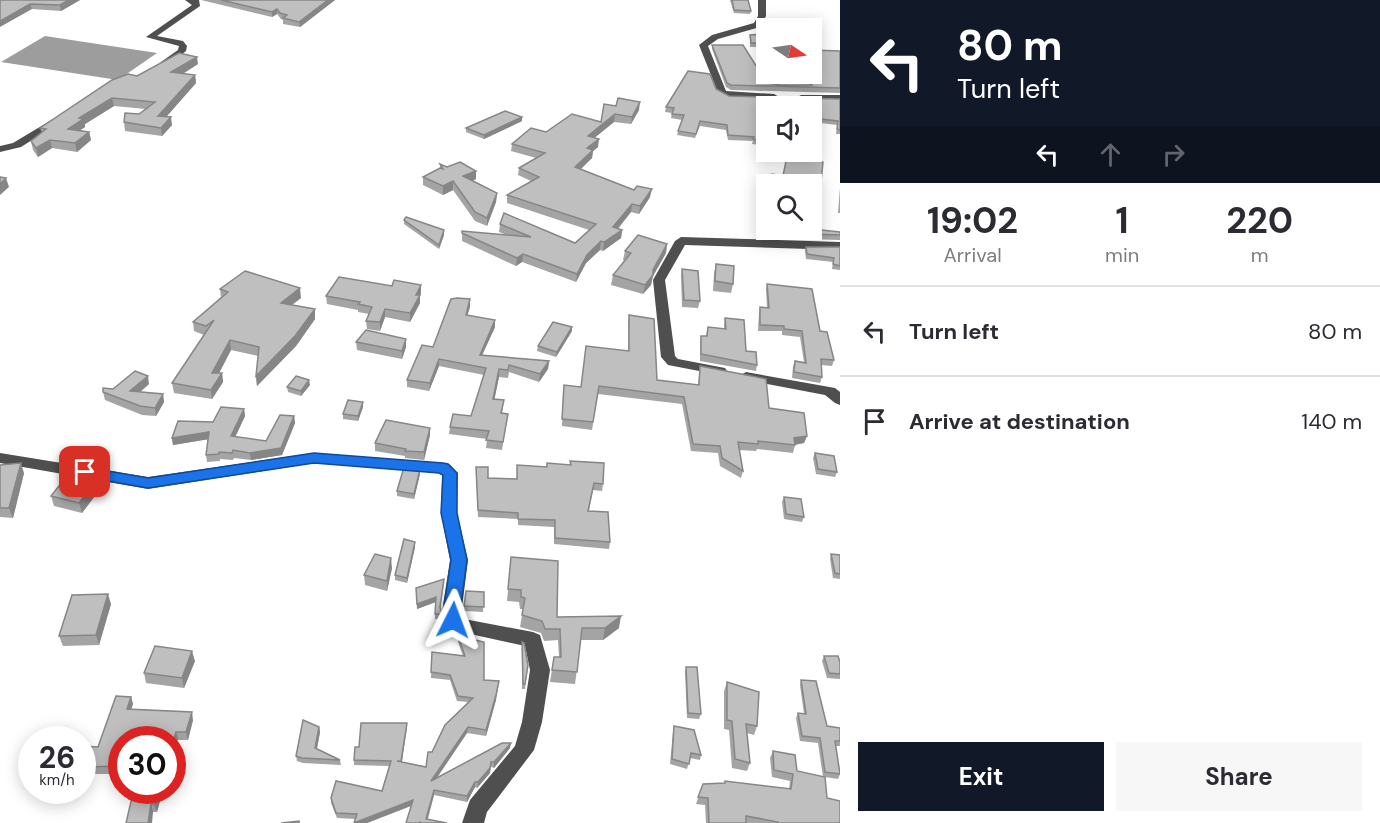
<!DOCTYPE html>
<style>
:root{--surface:#fff;--page:#f7f7f7;--text:#2b2b33;--muted:#7c7c81;--line:#e1e1e2;--accent:#111827}
body{margin:0;font-family:"DM Sans",sans-serif;background:var(--page);color:var(--text);height:100vh;display:flex;flex-direction:column;font-size:22px;white-space:nowrap}
*{box-sizing:border-box;margin:0}
p{font-size:20px;color:var(--muted)}
.icon{flex:none;width:33px;height:33px;fill:none;stroke:currentColor;stroke-width:2;stroke-linecap:round;stroke-linejoin:round}
.map{position:relative;flex:1;overflow:hidden}
.side{display:flex;flex-direction:column;background:var(--surface);width:540px}
.side>*{flex:none}
.hud{background:#111827;color:#fff;overflow:hidden}
.needle{width:39px;rotate:103deg}
.buttons{position:absolute;left:756px;top:18px;display:grid;gap:12px}
.buttons a{display:grid;place-items:center;width:66px;height:66px;border-radius:0px;background:var(--surface);box-shadow:0 3px 15px #0003;font-size:30px}
.speed{position:absolute;left:18px;top:726px;display:flex;gap:12px;font-size:30px;font-weight:700;text-align:center}
.speed>*{display:grid;place-content:center;width:78px;height:78px;border-radius:50%;background:var(--surface);box-shadow:0 3px 15px #0003;line-height:1}
.speed small{font-size:15px;font-weight:400}
.speed .limit{border:9px solid #d22;background:#fff;color:#111}
.pin{position:absolute;display:grid;place-items:center;width:51px;height:51px;color:#fff;margin:-26px;border-radius:12px;box-shadow:0 3px 9px #0006}
.me{position:absolute;width:66px;margin:-33px;rotate:3deg;stroke-linejoin:round;filter:drop-shadow(0 0 4px #0008)}
.turn{display:flex;align-items:center;gap:21px;height:126px;padding:0 18px;font-size:27px}
.turn .icon{width:78px;height:78px;stroke-width:2.5}
.turn b{display:block;font-size:42px;line-height:51px}
.lanes{display:flex;align-items:center;height:57px;padding:0 18px;background:#0003;justify-content:center;gap:30px;direction:ltr}
.lanes .off{opacity:.35}
.eta{display:flex;justify-content:space-evenly;align-items:center;height:102px;text-align:center}
.eta b{font-size:36px;font-weight:700;line-height:42px}
.cta{display:flex;gap:12px;margin-top:auto;padding:12px 18px}
.cta a{flex:1;height:69px;border-radius:0px;background:var(--accent);color:#fff;font-size:24px;font-weight:700;line-height:69px;text-align:center}
.cta a+a{background:var(--page);color:var(--text)}
ul{padding:0;list-style:none}
li{display:flex;align-items:center;gap:18px;height:90px;padding:0 18px;border-top:2px solid var(--line)}
li div{flex:1}
li b{display:block;font-size:22px}
li em{font-style:normal}
main{display:flex;flex:1;min-height:0}
.map>svg:first-child{display:block}
.water{fill:#9d9d9d}
.lines{fill:none;stroke-linecap:round;stroke-linejoin:round}
.minor{fill:#4f4f4f;fill-rule:evenodd}
.wall{fill:#a4a4a4}
.shaded-wall{fill:#868686}
.building{fill:#bfbfbf;stroke:#868686;stroke-width:1.5}
.route{fill:#1a73e8;stroke:#114b97;stroke-width:1.5}
</style>
<main>
<div class="map">
<svg width="840" height="823" viewBox="0 0 840 823">
<rect width="100%" height="100%" fill="#fff"/>
<polygon class="water" points="45,36 157,53 118,80 1,62"/>
<g class="lines">
<g class="minor">
<polygon points="185,0 199,0 200,6 157,36 183,41 187,46 186,51 167,66 161,66 161,62 178,50 179,46 146,37 192,5"/>
<polygon points="758,0 766,0 766,16 760,27 718,39 708,46 726,91 774,94 779,97 774,100 728,98 719,95 699,45 712,35 754,23 758,16"/>
<polygon points="840,95 840,101 801,101 796,98 801,95"/>
<polygon points="53,119 62,121 21,147 0,152 0,146 13,143"/>
<polygon points="681,237 840,242 840,250 685,245 665,280 675,356 678,359 725,368 727,371 725,374 720,375 668,365 661,357 653,280 675,241"/>
<polygon points="746,372 835,388 840,392 840,405 835,403 825,395 741,379 739,376"/>
<polygon points="0,453 148,477 314,453 449,464 458,473 457,513 468,560 461,615 464,619 533,632 540,635 550,670 542,722 534,750 487,812 484,823 462,823 470,800 515,746 522,722 530,670 525,646 452,630 446,624 442,612 450,560 441,513 442,475 439,473 314,463 148,489 0,463"/>
</g>
</g>
<g class="wall">
<polygon points="0,0 80,0 61,11 32,9"/>
<polygon points="201,0 335,0 300,27 283,24 283,20 281,19 277,14 272,17"/>
<polygon points="730,0 747,0 751,11 750,14 734,13"/>
<polygon points="766,34 766,47 750,47 750,35"/>
<polygon points="712,45 767,83 780,85 809,85 807,79 807,74 812,74 840,51 840,93 731,90 726,87 712,49"/>
<polygon points="198,64 183,74 195,75 196,83 166,117 172,125 162,136 125,131 124,122 139,114 146,109 114,106 85,124 85,127 80,130 89,132 91,140 77,152 52,148 38,157 33,150 31,141 42,133 40,128 137,76"/>
<polygon points="716,89 729,96 840,99 840,134 836,134 837,125 812,122 812,106 766,106 766,146 752,144 753,141 728,140 726,130 700,126 695,138 677,135 682,120 671,118 672,113 665,112 666,107"/>
<polygon points="604,104 639,110 631,124 614,122 594,138 598,147 593,151 592,158 580,169 650,197 639,214 631,212 618,229 622,230 621,238 603,251 600,250 586,263 576,282 522,262 516,266 462,241 462,233 507,235 499,232 500,224 575,243 589,230 507,203 507,195 531,181 518,175 519,168 536,158 511,151 512,144 546,132 601,122"/>
<polygon points="522,117 522,121 484,139 466,132 466,128"/>
<polygon points="440,164 447,167 476,171 476,179 473,181 497,193 496,202 487,226 475,221 453,190 443,195 423,185 423,177 440,168"/>
<polygon points="812,184 820,192 818,196 813,195 812,200"/>
<polygon points="840,187 840,213 838,213"/>
<polygon points="404,220 444,230 444,235 439,249 404,224"/>
<polygon points="804,230 812,230 840,235 840,240 804,239"/>
<polygon points="667,244 666,253 653,276 651,285 643,294 611,285 613,275 625,261 623,260 625,251"/>
<polygon points="806,247 840,247 840,270 832,269 833,262 806,259 805,251"/>
<polygon points="716,264 733,284 731,293 713,291 714,273"/>
<polygon points="682,269 700,301 698,308 682,307 681,276"/>
<polygon points="767,284 820,331 834,360 832,366 821,365 822,377 820,383 792,378 793,366 795,361 804,362 800,337 782,335 782,331 758,331 759,313 760,307 767,308 766,289"/>
<polygon points="220,289 301,298 292,305 315,309 315,319 296,346 257,386 256,376 258,356 231,350 219,373 222,373 223,382 212,399 174,393 172,383 204,335 194,331 193,322 221,297"/>
<polygon points="421,293 420,295 420,303 410,322 385,317 380,331 367,329 366,321 369,314 358,312 358,310 327,304 326,296"/>
<polygon points="470,307 467,315 495,320 495,327 482,355 549,361 548,369 539,382 509,372 508,378 499,377 494,399 503,408 502,413 508,414 502,450 486,448 487,439 449,434 450,427 471,416 484,375 439,366 429,391 407,387 407,380 433,347"/>
<polygon points="629,315 657,380 698,385 700,366 769,408 807,436 804,443 795,445 793,453 757,449 756,451 739,450 743,471 741,478 720,466 718,453 691,451 682,404 598,394 592,430 562,426 563,392 581,387 628,351 628,322"/>
<polygon points="725,318 746,351 757,365 756,371 700,361 700,342 701,336 706,336 708,327 724,329 724,324"/>
<polygon points="572,327 572,331 556,357 537,351 538,346"/>
<polygon points="406,339 406,347 402,359 357,350 356,342"/>
<polygon points="149,384 140,392 163,394 164,402 156,416 142,415 105,400 103,392 113,389"/>
<polygon points="310,385 301,396 288,392 287,387"/>
<polygon points="363,402 363,407 358,421 343,419 343,414"/>
<polygon points="244,409 245,416 235,437 266,441 294,416 295,423 282,455 251,460 234,458 233,460 220,459 220,461 207,462 206,455 208,439 173,445 172,438"/>
<polygon points="430,428 430,435 424,460 405,458 405,456 375,451 375,443"/>
<polygon points="815,453 837,472 835,477 816,474 813,458"/>
<polygon points="570,461 603,484 602,491 593,490 589,511 610,542 609,549 554,544 554,527 518,525 518,519 478,517 476,467 488,478 517,479 517,465 547,467 547,463 570,465"/>
<polygon points="0,465 24,473 13,518 0,517"/>
<polygon points="420,474 414,499 397,496 397,491"/>
<polygon points="98,478 101,488 82,513 54,506 51,496"/>
<polygon points="784,497 804,517 802,522 784,519 782,502"/>
<polygon points="415,547 407,583 395,580 395,575"/>
<polygon points="831,554 840,555 840,579 833,578 830,559"/>
<polygon points="511,557 557,617 619,628 603,640 581,640 575,684 550,682 554,657 559,657 558,640 544,641 541,633 520,627 523,609 520,609 519,602 507,601"/>
<polygon points="392,568 387,591 365,585 364,575"/>
<polygon points="444,584 440,608 442,614 442,619 435,619 435,602 417,609 416,593"/>
<polygon points="484,592 483,612 464,611 464,606"/>
<polygon points="111,604 99,645 63,646 59,636"/>
<polygon points="458,636 496,700 486,736 467,733 437,778 510,748 494,768 491,767 490,773 477,788 475,787 467,802 434,795 428,819 447,823 406,823 411,806 367,823 354,823 355,819 337,818 331,803 331,798 382,791 389,766 354,765 354,760 359,747 407,723 402,762 426,767 432,752 468,702 457,701 450,680 431,678 432,652 463,656 458,642"/>
<polygon points="522,642 528,665 525,689 522,689"/>
<polygon points="824,656 840,662 840,679 827,678 822,661"/>
<polygon points="195,661 184,688 146,683 144,673"/>
<polygon points="686,667 701,714 699,719 687,718 685,672"/>
<polygon points="801,680 827,726 840,728 840,746 836,746 840,774 838,779 825,777 827,798 840,823 706,823 705,805 696,804 703,784 725,783 725,781 789,789 790,781 772,777 770,758 773,751 797,771 823,777 818,743 800,741 796,718 798,713 804,714 800,685"/>
<polygon points="727,682 757,726 754,735 747,733 750,763 747,771 732,768 729,730 724,729 724,691"/>
<polygon points="131,697 133,704 131,709 193,720 188,740 122,740 122,774 82,774 82,746 98,747"/>
<polygon points="674,726 701,755 700,760 690,758 687,769 670,764 673,731"/>
<polygon points="319,727 320,732 317,749 340,760 341,765 303,763 297,761 296,756"/>
<polygon points="58,790 73,790 69,798 60,795"/>
<polygon points="126,790 163,790 157,812 153,812 132,800 128,800 126,793"/>
</g>
<g class="shaded-wall">
<polygon points="69,0 80,0 61,11 60,5"/>
<polygon points="328,0 335,0 300,27 299,22"/>
<polygon points="30,4 32,9 0,27 0,21"/>
<polygon points="277,9 277,14 272,17 272,12"/>
<polygon points="197,57 198,64 172,80 171,72"/>
<polygon points="195,75 196,83 160,124 158,116"/>
<polygon points="112,98 114,106 85,124 85,127 70,137 68,129 79,118"/>
<polygon points="640,102 639,110 631,124 632,117"/>
<polygon points="615,114 614,122 587,144 588,136"/>
<polygon points="171,117 172,125 162,136 161,128"/>
<polygon points="522,117 522,121 484,139 484,135"/>
<polygon points="89,132 91,140 77,152 75,143"/>
<polygon points="599,139 598,147 593,151 592,158 575,175 575,167 587,148"/>
<polygon points="50,140 52,148 38,157 36,148"/>
<polygon points="476,171 476,179 463,184 463,176"/>
<polygon points="6,178 9,187 0,195 0,184"/>
<polygon points="453,181 453,190 443,195 443,186"/>
<polygon points="652,189 650,197 639,214 640,206"/>
<polygon points="497,193 496,202 487,226 487,218"/>
<polygon points="632,204 631,212 612,235 613,227"/>
<polygon points="444,230 444,235 439,249 439,245"/>
<polygon points="622,230 621,238 603,251 604,242"/>
<polygon points="601,241 600,250 586,263 576,282 577,274 587,255"/>
<polygon points="667,244 666,253 653,276 651,285 643,294 645,285"/>
<polygon points="523,254 522,262 516,266 517,258"/>
<polygon points="421,285 421,293 419,297 420,295 420,303 410,322 410,313 416,295"/>
<polygon points="300,288 301,298 282,312 281,303"/>
<polygon points="470,299 470,307 465,323 466,315"/>
<polygon points="315,309 315,319 296,346 257,386 256,376"/>
<polygon points="385,309 385,317 380,331 380,322"/>
<polygon points="495,320 495,327 479,362 480,355"/>
<polygon points="572,327 572,331 556,357 557,352"/>
<polygon points="406,339 406,347 402,359 402,351"/>
<polygon points="230,340 231,350 214,383 212,373"/>
<polygon points="439,359 439,366 429,391 430,383"/>
<polygon points="549,361 548,369 539,382 540,374"/>
<polygon points="499,369 499,377 493,407 493,399"/>
<polygon points="222,373 223,382 212,399 211,390"/>
<polygon points="148,376 149,384 132,399 130,391"/>
<polygon points="309,380 310,385 301,396 301,391"/>
<polygon points="163,394 164,402 156,416 155,408"/>
<polygon points="363,402 363,407 358,421 358,416"/>
<polygon points="244,409 245,416 232,444 231,436"/>
<polygon points="294,416 295,423 282,455 251,460 250,453 281,448"/>
<polygon points="430,428 430,435 424,460 424,452"/>
<polygon points="209,432 210,439 173,445 172,438"/>
<polygon points="807,436 804,443 792,445 794,438"/>
<polygon points="21,463 24,473 13,518 9,508"/>
<polygon points="420,469 420,474 414,499 414,494"/>
<polygon points="98,478 101,488 82,513 79,503"/>
<polygon points="415,542 415,547 407,583 407,578"/>
<polygon points="391,558 392,568 387,591 387,581"/>
<polygon points="108,594 111,604 99,645 96,635"/>
<polygon points="436,597 436,602 417,609 417,604"/>
<polygon points="621,616 619,628 603,640 605,628"/>
<polygon points="192,651 195,661 184,688 182,678"/>
<polygon points="499,681 496,700 486,736 486,730"/>
<polygon points="131,697 133,704 129,716 127,709"/>
<polygon points="192,712 193,720 188,740 186,732"/>
<polygon points="407,723 407,728 401,767 401,761"/>
<polygon points="319,727 320,732 316,753 315,748"/>
<polygon points="468,727 467,733 431,786 431,781"/>
<polygon points="176,732 178,739 172,758 172,744"/>
<polygon points="511,743 510,748 494,768 494,762"/>
<polygon points="491,762 490,773 477,788 478,782"/>
<polygon points="475,782 475,787 467,802 467,796"/>
<polygon points="66,790 73,790 69,798 66,791"/>
<polygon points="159,790 163,790 157,812 154,804"/>
<polygon points="434,790 434,795 426,823 426,819"/>
<polygon points="413,800 413,805 367,823 354,823"/>
<polygon points="151,804 153,812 152,823 148,823"/>
</g>
<g class="building">
<polygon points="0,0 69,0 60,5 30,4 0,21"/>
<polygon points="221,0 328,0 299,22 283,18 287,15 280,13 277,9 272,12"/>
<polygon points="732,0 748,0 751,11 734,10"/>
<polygon points="766,34 766,43 751,43 750,35"/>
<polygon points="712,45 743,45 767,83 780,85 812,85 808,74 811,74 810,74 812,74 812,50 840,51 840,88 731,85 727,83"/>
<polygon points="179,53 197,57 171,72 195,75 158,116 171,117 161,128 124,122 125,113 139,114 155,102 112,98 79,118 83,119 68,129 89,132 75,143 50,140 36,148 31,141 46,129 40,128 112,80 128,74 137,76"/>
<polygon points="688,71 710,74 716,89 729,96 840,99 840,130 837,129 838,121 812,118 812,106 766,106 766,141 753,139 754,137 728,135 727,125 700,121 696,134 678,131 684,115 672,114 674,108 666,107"/>
<polygon points="618,98 640,102 632,117 615,114 588,136 599,139 587,148 593,150 575,167 634,190 637,186 652,189 640,206 632,204 613,227 622,230 604,242 601,241 587,255 577,274 523,254 517,258 462,233 462,231 531,237 500,224 504,213 575,243 596,224 507,195 539,177 519,168 545,153 512,144 531,128 546,132 572,114 601,122 604,104 616,106"/>
<polygon points="505,111 522,117 484,135 466,128"/>
<polygon points="787,156 823,162 820,192 814,191 813,196 812,195 812,184 770,184 772,174 783,176"/>
<polygon points="460,162 476,171 463,176 497,193 487,218 475,212 453,181 443,186 423,177 440,168 443,169 440,164 447,167"/>
<polygon points="0,177 6,178 0,184"/>
<polygon points="406,217 444,230 439,245 404,220"/>
<polygon points="812,229 840,232 840,235 805,234 805,230"/>
<polygon points="638,235 667,244 653,270 653,275 645,285 613,275 631,253 625,251"/>
<polygon points="806,247 840,247 840,266 833,264 834,258 807,254"/>
<polygon points="716,264 734,266 733,284 715,281"/>
<polygon points="682,269 698,271 700,301 684,300"/>
<polygon points="245,271 300,288 281,303 315,309 295,336 256,376 259,347 230,340 212,373 222,373 211,390 172,383 214,320 206,326 193,322 228,292 220,289"/>
<polygon points="339,277 392,286 394,280 421,285 416,295 420,295 410,313 385,309 380,322 366,321 372,307 358,304 360,302 326,296"/>
<polygon points="767,284 812,289 820,331 827,332 834,360 821,359 822,377 794,372 795,361 806,363 802,331 784,329 784,326 760,325 760,307 769,308"/>
<polygon points="457,298 470,299 466,315 495,320 480,355 549,361 540,374 509,365 508,370 499,369 493,399 504,400 501,413 508,414 503,442 486,440 489,431 450,427 453,414 471,416 486,368 439,359 430,383 407,380 422,345 433,347 451,299"/>
<polygon points="629,315 654,319 657,380 699,385 700,366 766,379 769,408 804,413 807,436 794,438 795,445 758,441 758,444 738,442 743,471 722,458 720,446 693,444 684,397 599,386 593,422 562,419 564,385 581,387 586,346 629,351"/>
<polygon points="725,318 744,320 746,351 756,352 757,365 701,354 701,336 707,336 708,327 726,329"/>
<polygon points="553,322 572,327 557,352 538,346"/>
<polygon points="366,330 406,339 402,351 356,342"/>
<polygon points="135,371 148,376 130,391 163,394 155,408 140,406 103,392 103,388 113,389"/>
<polygon points="296,376 309,380 301,391 287,387"/>
<polygon points="348,400 363,402 358,416 343,414"/>
<polygon points="221,407 244,409 231,436 266,441 280,415 294,416 281,448 250,453 233,450 232,453 219,452 219,454 206,455 209,432 172,438 178,421 213,422"/>
<polygon points="386,420 430,428 424,452 405,451 406,449 375,443"/>
<polygon points="815,453 834,456 837,472 818,469"/>
<polygon points="570,461 604,463 603,484 594,483 588,511 608,512 610,542 555,538 555,520 518,519 518,513 478,510 476,467 488,467 488,478 517,479 517,465 547,467 547,463 571,465"/>
<polygon points="21,463 9,508 0,508 0,465"/>
<polygon points="404,467 420,469 414,494 397,491"/>
<polygon points="70,472 98,478 79,503 51,496"/>
<polygon points="784,497 801,499 804,517 786,514"/>
<polygon points="404,539 415,542 407,578 395,575"/>
<polygon points="375,554 391,558 387,581 364,575"/>
<polygon points="831,554 840,555 840,574 835,573"/>
<polygon points="511,557 558,561 557,617 621,616 605,628 582,628 577,672 552,670 554,657 561,657 560,629 545,629 542,621 522,615 525,598 521,597 521,590 508,589"/>
<polygon points="444,579 440,607 442,614 435,614 436,597 417,604 416,588"/>
<polygon points="466,591 484,592 484,607 464,606"/>
<polygon points="108,594 96,635 59,636 72,595"/>
<polygon points="458,636 484,642 484,680 499,681 496,695 486,730 468,727 431,781 502,743 511,743 494,762 491,762 490,768 478,782 475,782 467,796 434,790 426,819 447,823 421,823 420,822 419,823 406,823 413,800 354,823 357,814 336,813 331,798 336,781 382,791 391,761 354,760 355,747 359,747 361,723 407,723 401,761 397,761 426,767 428,752 432,752 445,725 473,698 458,696 450,675 431,672 432,652 465,656"/>
<polygon points="522,642 524,643 528,665 525,684 523,684"/>
<polygon points="155,646 192,651 182,678 144,673"/>
<polygon points="824,656 838,656 840,662 840,674 829,673"/>
<polygon points="686,667 697,667 701,714 688,713"/>
<polygon points="801,680 816,681 827,726 840,728 840,741 835,741 840,774 825,772 820,738 802,736 798,713 806,714"/>
<polygon points="727,682 759,692 757,726 746,724 750,763 735,759 732,721 727,720"/>
<polygon points="116,696 131,697 127,709 192,712 186,732 176,732 172,744 172,740 122,740 122,766 82,767 82,746 98,747"/>
<polygon points="303,720 319,727 315,748 340,760 302,758 296,756"/>
<polygon points="674,726 694,730 701,755 691,753 689,764 672,759"/>
<polygon points="773,751 795,755 797,771 825,777 827,798 840,801 840,823 778,823 778,822 746,816 746,823 709,823 708,798 698,797 703,784 725,783 725,781 791,789 793,774 774,770"/>
<polygon points="126,790 159,790 154,804 151,804 148,823 126,823 133,793 126,793"/>
<polygon points="299,821 299,823 281,823"/>
</g>
<polygon class="route" points="314,453 443,463 448,464 457,473 457,513 467,560 460,612 461,620 459,624 453,626 447,624 443,612 451,560 441,513 443,475 439,473 314,463 148,488 85,477 77,472 85,467 148,478"/>
</svg>
<div class="buttons">
<a><svg class="needle" viewBox="-14 -14 28 28"><path d="M0-13l5 13h-10z" fill="#e53935"/><path d="M0 13l5-13h-10z" fill="#7c7c81"/></svg></a>
<a><svg class="icon" aria-label="sound" viewBox="0 0 24 24"><path d="M4 9h4l5-4v14l-5-4H4zM17 9q2 3 0 6"/></svg></a>
<a><svg class="icon" aria-label="search" viewBox="0 0 24 24"><circle cx="10" cy="10" r="6"/><path d="M15 15l6 6"/></svg></a>
</div>
<div class="speed"><div>26<small>km/h</small></div><div class="limit">30</div></div>
<div class="pin" style="left:85px;top:472px;background:#d93025"><svg class="icon" aria-label="arrive" viewBox="0 0 24 24"><path d="M6 21V4h12l-3 4 3 4H6"/></svg></div>
<svg class="me" style="left:453px;top:620px" viewBox="-20 -20 40 40"><path d="M0-17L14 15 0 8-14 15z" fill="#1a73e8" stroke="#fff" stroke-width="4"/></svg>
</div>
<section class="side">
<div class="hud">
<div class="turn"><svg class="icon" aria-label="left" viewBox="0 0 24 24"><path d="M17 20v-9H6M10 6l-5 5 5 5"/></svg><div><b>80 m</b>Turn left</div></div>
<div class="lanes"><svg class="icon" aria-label="left" viewBox="0 0 24 24"><path d="M17 20v-9H6M10 6l-5 5 5 5"/></svg><svg class="icon off" aria-label="ahead" viewBox="0 0 24 24"><path d="M12 20V5M6 11l6-6 6 6"/></svg><svg class="icon off" aria-label="right" viewBox="0 0 24 24"><path d="M7 20v-9h11M14 6l5 5-5 5"/></svg></div>
</div>
<div class="eta">
<div><b>19:02</b><p>Arrival</p></div>
<div><b>1</b><p>min</p></div>
<div><b>220</b><p>m</p></div>
</div>
<ul>
<li><svg class="icon" aria-label="left" viewBox="0 0 24 24"><path d="M17 20v-9H6M10 6l-5 5 5 5"/></svg><div><b>Turn left</b></div><em>80 m</em></li>
<li><svg class="icon" aria-label="arrive" viewBox="0 0 24 24"><path d="M6 21V4h12l-3 4 3 4H6"/></svg><div><b>Arrive at destination</b></div><em>140 m</em></li>
</ul>
<div class="cta"><a>Exit</a><a>Share</a></div>
</section>
</main>
